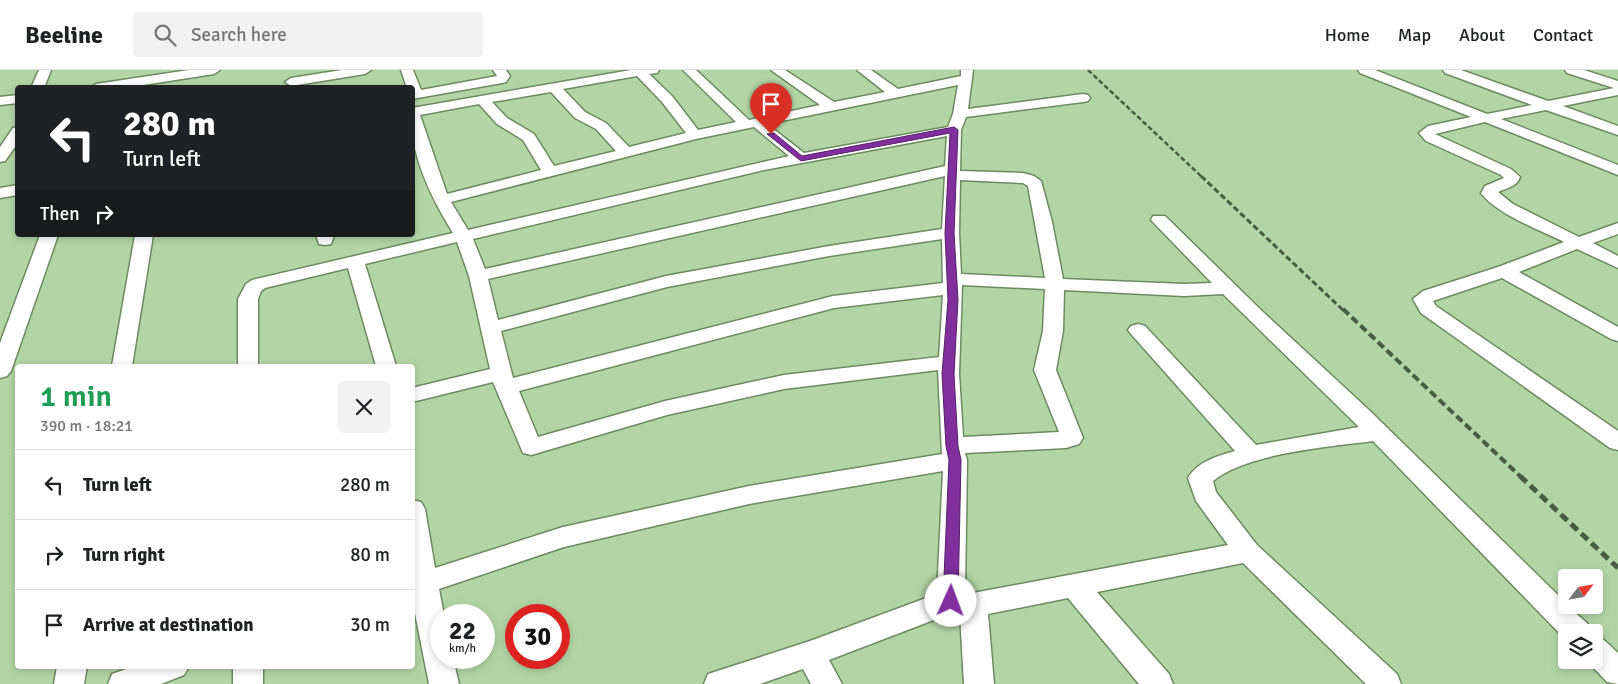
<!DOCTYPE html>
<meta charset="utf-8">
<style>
:root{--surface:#fff;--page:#f2f2f2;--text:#202124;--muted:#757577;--line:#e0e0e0}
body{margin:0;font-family:Signika,sans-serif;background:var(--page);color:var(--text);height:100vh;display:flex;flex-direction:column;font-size:19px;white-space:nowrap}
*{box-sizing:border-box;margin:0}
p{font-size:16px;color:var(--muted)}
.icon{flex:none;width:28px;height:28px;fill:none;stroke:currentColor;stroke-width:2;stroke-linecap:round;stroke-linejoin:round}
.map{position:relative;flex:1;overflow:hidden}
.sheet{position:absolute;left:15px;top:294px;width:400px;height:305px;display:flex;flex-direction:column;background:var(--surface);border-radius:5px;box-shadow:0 2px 8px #0003}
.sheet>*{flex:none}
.banner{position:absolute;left:15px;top:15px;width:400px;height:152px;border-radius:5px;box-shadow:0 2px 8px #0003;background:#202124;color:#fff;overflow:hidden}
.needle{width:32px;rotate:59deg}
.buttons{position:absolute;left:1558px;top:499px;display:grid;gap:10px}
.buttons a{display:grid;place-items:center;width:45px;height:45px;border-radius:5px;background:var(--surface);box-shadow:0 2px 8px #0003;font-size:25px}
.speed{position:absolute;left:430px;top:534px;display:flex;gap:10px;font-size:25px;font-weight:700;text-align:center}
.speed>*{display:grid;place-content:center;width:65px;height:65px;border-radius:50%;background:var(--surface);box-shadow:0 2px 8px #0003;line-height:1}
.speed small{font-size:12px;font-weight:400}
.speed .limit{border:8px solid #d22;background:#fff;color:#111}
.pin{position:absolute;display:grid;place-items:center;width:42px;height:42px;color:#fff;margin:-51px -21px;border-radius:50% 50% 50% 0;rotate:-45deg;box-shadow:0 0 5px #0007}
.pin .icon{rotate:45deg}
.me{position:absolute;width:55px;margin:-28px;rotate:2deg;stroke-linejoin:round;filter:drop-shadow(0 0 4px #0008)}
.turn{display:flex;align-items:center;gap:18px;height:105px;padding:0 25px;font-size:22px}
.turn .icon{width:65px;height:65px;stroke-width:2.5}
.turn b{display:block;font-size:35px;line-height:42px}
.then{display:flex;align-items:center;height:48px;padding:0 25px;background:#0003;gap:10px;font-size:19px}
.round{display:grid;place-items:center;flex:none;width:52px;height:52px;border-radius:5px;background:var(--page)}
.head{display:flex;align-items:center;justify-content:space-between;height:85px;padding:0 25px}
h1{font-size:30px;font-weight:600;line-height:38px;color:#1e9e55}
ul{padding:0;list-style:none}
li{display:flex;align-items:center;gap:15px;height:70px;padding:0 25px;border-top:1px solid var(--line)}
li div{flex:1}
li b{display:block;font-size:19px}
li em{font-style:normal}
header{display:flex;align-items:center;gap:30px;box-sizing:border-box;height:70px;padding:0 25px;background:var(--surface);border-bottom:1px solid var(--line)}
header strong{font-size:24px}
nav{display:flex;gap:28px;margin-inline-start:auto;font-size:18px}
.search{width:350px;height:45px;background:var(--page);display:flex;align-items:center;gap:12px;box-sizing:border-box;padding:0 18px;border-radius:5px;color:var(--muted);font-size:19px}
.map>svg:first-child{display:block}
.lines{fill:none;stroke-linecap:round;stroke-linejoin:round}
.minor-casing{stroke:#6c8b5f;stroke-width:3}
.minor{fill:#fff;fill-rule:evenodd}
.rail-far3{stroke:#4a5c42;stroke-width:2.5;stroke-dasharray:5 2.5;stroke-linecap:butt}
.rail-far2{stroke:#4a5c42;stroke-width:3;stroke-dasharray:6 3;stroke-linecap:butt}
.rail-far1{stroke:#4a5c42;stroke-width:4;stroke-dasharray:8 4;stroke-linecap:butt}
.rail{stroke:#4a5c42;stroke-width:5;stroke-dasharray:9 5;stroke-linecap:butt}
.route{fill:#822f9e;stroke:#541f67}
</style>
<header>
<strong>Beeline</strong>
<div class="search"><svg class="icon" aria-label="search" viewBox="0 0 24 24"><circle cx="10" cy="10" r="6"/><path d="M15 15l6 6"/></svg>Search here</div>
<nav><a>Home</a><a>Map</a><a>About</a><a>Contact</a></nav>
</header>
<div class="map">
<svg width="1618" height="614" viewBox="0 0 1618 614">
<rect width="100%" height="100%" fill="#b3d5a5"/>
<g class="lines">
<g class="minor-casing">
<g id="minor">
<polygon points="39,0 51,0 44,18 31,18"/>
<polygon points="189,0 220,0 214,4 124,18 90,18 96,14"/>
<polygon points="342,0 371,0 365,4 291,16 285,12 291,8"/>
<polygon points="401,0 413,0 421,20 497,6 493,0 506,0 510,6 506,12 502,13 412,29 412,18 407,18"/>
<path d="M631,0H659L657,3L649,4L672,26L698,60L736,52L683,0H696L749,50L820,35L771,0H785L834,32L885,22L857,0H871L898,19L961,6V0H973L968,39L1083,24L1088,25L1090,28L1088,31L1083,32L966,47L961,60L960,101L1023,103L1034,106L1041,111L1052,152L1063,209L1184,214L1212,213L1151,150L1153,146H1165L1263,242L1370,341L1566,533V535L1587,553L1591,562H1566V570L1373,371C1329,377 1247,383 1213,411L1216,422L1257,475L1397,604L1401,614H1366L1243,493L1097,522L1169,604L1173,614H1139L1068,528L988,544L994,614H964L960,544L952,543L829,590L842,614H811L803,599L760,614H704L708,604L810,571L937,524L943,401L749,434L564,477L439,519L444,545H441V588H453L459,614H429L412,528V430L421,432L425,439L435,498L563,457L749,416L942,384L938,300L784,319L667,345L531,385L523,383L493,312L412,332V318L490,299L469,206L457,172L365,194L396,296H376L348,198L265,218L261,221L258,229V296H238V229L246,214L252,210L453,163C435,134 419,103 413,69C411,59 412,48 412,38ZM637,6L662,32L686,63L629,77L606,53L585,42L563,19ZM958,15L953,44L948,57L804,83L767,54ZM551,22L575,48L596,59L616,81L554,96L534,64L507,48L492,32ZM479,34L497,54L523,70L541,100L447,124L420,45ZM754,57L789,86L468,160L451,132L696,69ZM947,66L945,96L485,199L473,169L764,100ZM945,106L942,159L829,176L666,206L498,250L488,209ZM960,110L1023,113L1028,116L1045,208L961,204L959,163ZM942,169L943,213L833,226L513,308L501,261L667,217L829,186ZM962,215L1045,219L1043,261L1034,300L1059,362L963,367L959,304ZM1064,220L1184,226L1223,224L1359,357L1256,375L1145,256L1138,254L1131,256L1128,260L1131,264L1235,381C1217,386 1197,392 1188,408L1196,431L1228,475L973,523L965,522L967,390L965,383L1066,378L1079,374L1083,368L1056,300L1063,261ZM943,225L939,287L784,305L665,331L538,367L519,321L834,238Z"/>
<path d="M1358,0H1375L1487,44L1532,35L1445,3L1443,0H1461L1548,31L1614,18L1567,3L1565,0H1584L1618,11V25L1563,36L1618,56V65L1546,40L1501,49L1618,95V105L1485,52L1435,64L1511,99L1520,107C1517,117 1506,118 1498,122L1513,134L1579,167L1618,153V164L1593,173L1618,186V198L1577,179L1519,202L1618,257V271L1611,269L1502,208L1433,231L1436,236L1618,361V380L1610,378L1421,243L1413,229L1423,221L1498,197L1564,172C1540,160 1496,144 1481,123L1485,116L1504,108L1501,105L1426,71L1419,63L1428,56L1471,47L1360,3Z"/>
<polygon points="18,25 18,33 0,35 0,27"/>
<polygon points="18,57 18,73 5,91 0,92 0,77 13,58"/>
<polygon points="18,115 18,125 0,128 0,118"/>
<polygon points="40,165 58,165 11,301 7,306 0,308 0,273"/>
<polygon points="135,165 153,165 132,296 112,296"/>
<polygon points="316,165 334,165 331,174 325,175 319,174"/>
<polygon points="1594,566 1604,570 1618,583 1618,614 1607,612 1586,590 1594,590"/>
<polygon points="57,596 87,596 84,614 54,614"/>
<polygon points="135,596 189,596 184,605 161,614 108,614 112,604"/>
<rect x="233" y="596" width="30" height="18"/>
</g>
</g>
<use href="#minor" class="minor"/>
<polyline class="rail-far3" points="1088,0 1202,107"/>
<polyline class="rail-far2" points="1201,106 1344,241"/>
<polyline class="rail-far1" points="1343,239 1521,407"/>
<polyline class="rail" points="1520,406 1618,498"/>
</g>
<polygon class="route" points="954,57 958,60 954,163 958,230 954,304 958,376 961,390 958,531 956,535 951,537 945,535 943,531 949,390 946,376 942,304 948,230 945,163 950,63 801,91 767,64 774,63 802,86"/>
</svg>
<div class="buttons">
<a><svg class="needle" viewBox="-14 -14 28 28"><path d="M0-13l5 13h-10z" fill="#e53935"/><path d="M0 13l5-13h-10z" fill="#757577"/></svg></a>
<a><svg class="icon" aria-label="layers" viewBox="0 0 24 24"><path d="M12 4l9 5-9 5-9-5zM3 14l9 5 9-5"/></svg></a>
</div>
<div class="speed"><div>22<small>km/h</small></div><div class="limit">30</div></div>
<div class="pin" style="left:771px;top:64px;background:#d93025"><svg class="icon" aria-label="arrive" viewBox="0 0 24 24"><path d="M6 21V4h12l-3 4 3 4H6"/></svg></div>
<svg class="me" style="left:951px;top:531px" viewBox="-20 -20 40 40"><circle r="19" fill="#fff"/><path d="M0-13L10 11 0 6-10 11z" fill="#822f9e"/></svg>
<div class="banner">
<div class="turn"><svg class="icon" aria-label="left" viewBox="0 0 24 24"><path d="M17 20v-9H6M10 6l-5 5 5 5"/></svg><div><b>280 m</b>Turn left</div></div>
<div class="then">Then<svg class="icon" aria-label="right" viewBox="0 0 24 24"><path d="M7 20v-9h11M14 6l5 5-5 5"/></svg></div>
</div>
<section class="sheet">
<div class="head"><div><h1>1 min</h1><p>390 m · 18:21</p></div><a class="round"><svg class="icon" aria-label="close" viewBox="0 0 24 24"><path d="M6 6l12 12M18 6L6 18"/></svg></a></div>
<ul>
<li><svg class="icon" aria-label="left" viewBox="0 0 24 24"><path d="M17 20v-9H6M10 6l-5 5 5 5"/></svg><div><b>Turn left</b></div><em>280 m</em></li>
<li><svg class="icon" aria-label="right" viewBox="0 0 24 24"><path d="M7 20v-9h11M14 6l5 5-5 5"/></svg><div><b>Turn right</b></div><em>80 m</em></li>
<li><svg class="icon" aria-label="arrive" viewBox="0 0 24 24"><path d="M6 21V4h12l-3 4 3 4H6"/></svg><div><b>Arrive at destination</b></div><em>30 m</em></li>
</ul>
</section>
</div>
